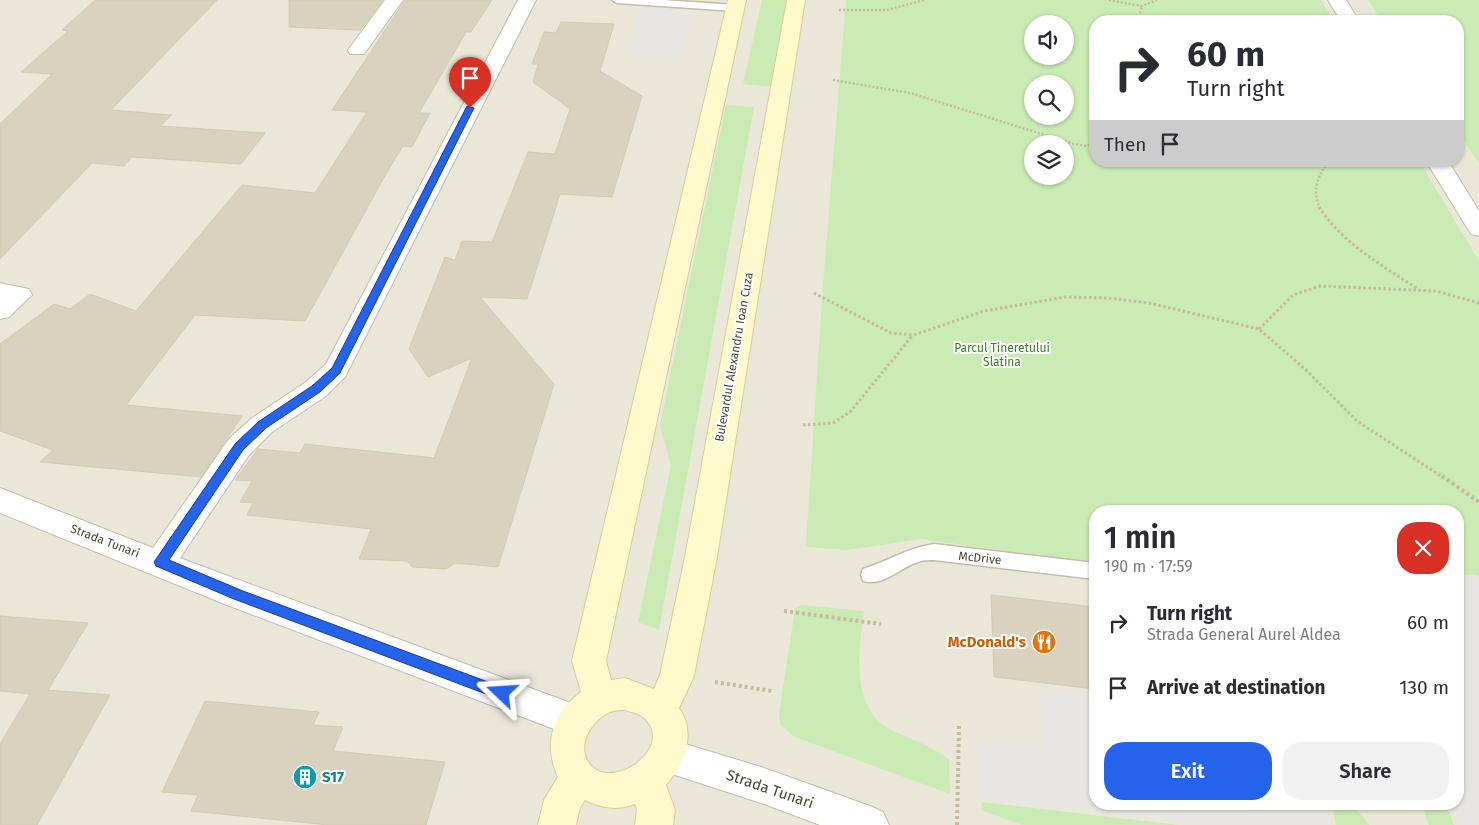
<!DOCTYPE html>
<meta charset="utf-8">
<style>
:root{--surface:#fff;--page:#f2f2f3;--text:#2b2b33;--muted:#7c7c81;--accent:#2563eb}
body{margin:0;font-family:"Fira Sans",sans-serif;background:var(--page);color:var(--text);height:100vh;display:flex;flex-direction:column;font-size:19px;white-space:nowrap}
*{box-sizing:border-box;margin:0}
p{font-size:16px;color:var(--muted)}
.icon{flex:none;width:28px;height:28px;fill:none;stroke:currentColor;stroke-width:2;stroke-linecap:round;stroke-linejoin:round}
.map{position:relative;flex:1;overflow:hidden}
.details{position:absolute;left:1089px;top:505px;width:375px;height:305px;display:flex;flex-direction:column;background:var(--surface);border-radius:20px;box-shadow:0 1px 4px #0004}
.details>*{flex:none}
.top-card{position:absolute;left:1089px;top:15px;width:375px;height:152px;border-radius:20px;box-shadow:0 1px 4px #0004;background:#fff;color:var(--text);overflow:hidden}
.controls{position:absolute;left:1024px;top:15px;display:grid;gap:10px}
.controls a{display:grid;place-items:center;width:50px;height:50px;border-radius:50%;background:var(--surface);box-shadow:0 1px 4px #0004;font-size:25px}
.pin{position:absolute;display:grid;place-items:center;width:42px;height:42px;color:#fff;margin:-51px -21px;border-radius:50% 50% 50% 0;rotate:-45deg;box-shadow:0 0 5px #0007}
.pin .icon{rotate:45deg}
.me{position:absolute;width:55px;margin:-28px;rotate:290deg;stroke-linejoin:round;filter:drop-shadow(0 0 4px #0008)}
.turn{display:flex;align-items:center;gap:18px;height:105px;padding:0 15px;font-size:22px}
.turn .icon{width:65px;height:65px;stroke-width:2.5}
.turn b{display:block;font-size:35px;line-height:42px}
.then{display:flex;align-items:center;height:48px;padding:0 15px;background:#0003;gap:10px;font-size:19px}
.round{display:grid;place-items:center;flex:none;width:52px;height:52px;border-radius:20px;background:var(--page)}
.summary{display:flex;align-items:center;justify-content:space-between;height:85px;padding:0 15px}
h1{font-size:30px;font-weight:600;line-height:38px}
.action{display:flex;gap:10px;margin-top:auto;padding:10px 15px}
.action a{flex:1;height:58px;border-radius:20px;background:var(--accent);color:#fff;font-size:20px;font-weight:600;line-height:58px;text-align:center}
.action a+a{background:var(--page);color:var(--text)}
ul{padding:0;list-style:none}
li{display:flex;align-items:center;gap:15px;height:65px;padding:0 15px}
li div{flex:1}
li b{display:block;font-size:19px}
li em{font-style:normal}
.map>svg:first-child{display:block}
.residential{fill:#eae7d9;fill-rule:evenodd}
.green{fill:#caebb3;fill-rule:evenodd}
.parking{fill:#e7e6e2}
.building{fill:#d8d2bf;stroke:#d3cbb2}
.lines{fill:none;stroke-linecap:round;stroke-linejoin:round}
.lane-casing{stroke:#c2bdad;stroke-width:3}
.street-casing{stroke:#c2bdad;stroke-width:2}
.secondary-casing{stroke:#d7cf99;stroke-width:2}
.path-far2{stroke:#c4bc9d;stroke-width:2.5;stroke-dasharray:2 2;stroke-linecap:butt}
.path-far1{stroke:#c4bc9d;stroke-width:3;stroke-dasharray:2.5 2.5;stroke-linecap:butt}
.path{stroke:#c4bc9d;stroke-width:4;stroke-dasharray:3 3;stroke-linecap:butt}
.lane{fill:#fff;fill-rule:evenodd}
.street{fill:#fff;fill-rule:evenodd}
.secondary{fill:#fff9cc;fill-rule:evenodd}
.route{fill:#2563eb;stroke:#184099}
.labels{text-anchor:middle;stroke-width:4;stroke-linejoin:round;paint-order:stroke}
.park-label{font-size:12px;fill:#3e8028;stroke:#fff}
.street-label{font-size:12px;fill:#4b4638;stroke:#fff}
.near-food-label{font-size:15px;font-weight:bold;fill:#c56008;stroke:#fff;text-anchor:end}
.near-culture-label{font-size:15px;font-weight:bold;fill:#0d838f;stroke:#fff;text-anchor:start}
.near-street-label{font-size:15px;fill:#4b4638;stroke:#fff}
</style>
<div class="map">
<svg width="1479" height="825" viewBox="0 0 1479 825">
<rect width="100%" height="100%" fill="#f6f4eb"/>
<path class="residential" d="M0,0H1368L1382,21H1095V161H1458V132L1479,164V825H0ZM1032,24H1065V56H1032ZM1032,84H1065V116H1032ZM1032,144H1065V176H1032ZM1095,511H1458V804H1095Z"/>
<g class="green">
<polygon points="762,0 789,0 774,87 743,84"/>
<path d="M846,0H1321L1334,21H1095V161H1419L1479,261V576L1458,574V511H1095V563L921,539L848,550L808,547L806,544L823,285ZM1032,24H1065V56H1032ZM1032,84H1065V116H1032ZM1032,144H1065V176H1032Z"/>
<polygon points="1368,0 1479,0 1479,164 1458,132 1458,21 1382,21"/>
<polygon points="726,105 754,107 659,630 638,622 671,466 660,425"/>
<path d="M801,605L864,611C859,646 850,707 888,728C910,739 928,744 949,759L950,794L795,737L780,725L779,714L795,609Z"/>
<polygon points="982,802 1179,825 1022,825 981,810"/>
<path d="M1332,804C1349,804 1360,810 1369,825H1336Z"/>
<polygon points="1421,804 1446,804 1454,825 1429,825"/>
</g>
<g class="parking">
<polygon points="644,0 695,1 679,60 624,58"/>
<polygon points="1458,574 1479,576 1479,825 1458,825 1450,804 1458,804"/>
<polygon points="1039,688 1095,695 1095,804 1327,804 1332,825 1204,825 982,799 981,740 1043,747"/>
</g>
<g class="building">
<polygon points="95,0 217,0 111,110 172,115 160,126 265,133 241,164 132,157 124,166 92,163 0,259 0,124 52,74 21,72 68,31 62,30"/>
<polygon points="289,0 383,0 360,30 289,27"/>
<polygon points="405,0 492,0 471,32 466,32 419,113 430,113 412,147 403,146 387,172 305,321 195,315 126,405 242,416 201,477 40,462 53,450 0,431 0,344 54,304 70,309 90,294 136,311 242,185 315,193 367,112 332,110"/>
<polygon points="561,22 614,24 600,71 642,96 612,197 560,194 527,299 480,297 554,384 498,567 455,563 446,569 412,567 407,561 359,559 371,529 247,515 253,503 240,502 252,481 235,480 258,449 300,453 305,444 434,458 472,358 428,377 409,349 445,257 455,260 462,241 492,242 528,152 555,154 570,109 533,82 538,64 532,64 544,32 556,33"/>
<polygon points="991,595 1095,607 1095,689 994,677"/>
<polygon points="0,616 88,623 48,690 110,695 37,825 0,825 0,744 30,694 0,691"/>
<polygon points="205,701 319,712 313,725 343,727 333,751 445,762 426,825 328,825 191,811 198,795 162,792"/>
</g>
<g class="lines">
<g class="lane-casing">
<g id="lane">
<polygon points="612,0 663,0 735,5 740,8 735,11 617,3"/>
<path d="M934,544L1095,563V579L934,560C929,560 923,560 918,562C901,567 883,587 863,581L861,575L863,569C889,561 907,548 934,544Z"/>
</g>
</g>
<g class="street-casing">
<g id="street">
<polygon points="385,0 403,0 364,54 350,54 348,50"/>
<polygon points="518,0 536,0 345,377 326,396 272,432 249,455 180,558 587,709 593,721 587,733 575,737 227,605 0,513 0,488 153,548 229,439 252,418 306,382 326,364"/>
<polygon points="1328,0 1346,0 1359,21 1341,21"/>
<polygon points="1426,161 1448,161 1479,211 1479,236 1471,234"/>
<polygon points="0,283 29,289 32,295 9,317 0,319"/>
<polygon points="669,739 761,767 870,806 883,812 889,825 820,825 761,803 669,773 656,768 651,756 656,744"/>
</g>
</g>
<g class="secondary-casing">
<path id="secondary" d="M728,0H746L606,661L611,680L625,678L654,689L660,675L685,557L787,0H805L717,557L694,676L679,708C697,733 684,764 666,785L675,810L673,825H635L637,810L635,804C617,811 602,808 585,800L580,808L576,825H538L544,800L558,777C543,744 552,714 581,692L572,661ZM625,710C630,712 638,713 643,717C679,747 607,797 587,760C578,743 592,722 606,714C612,710 619,710 625,710Z"/>
</g>
<g class="path-far2">
<polyline points="1109,0 1142,6 1157,0"/>
<polyline points="839,10 887,10 924,0"/>
<polyline points="1138,21 1142,6"/>
<polyline points="833,80 910,93 1074,144 1087,146 1095,144"/>
<path d="M1320,209C1312,190 1317,177 1329,161"/>
</g>
<g class="path-far1">
<path d="M1319,207C1343,244 1382,265 1418,289"/>
<polyline points="814,293 891,333 914,335 984,311 1065,297 1108,298 1149,303 1259,329 1306,370 1357,421 1444,478"/>
<polyline points="1259,329 1293,295 1320,286 1436,291 1479,303"/>
<polyline points="803,425 833,423 850,412 913,335"/>
</g>
<g class="path">
<polyline points="1442,476 1479,502"/>
<polyline points="784,611 881,624"/>
<polyline points="715,682 772,691"/>
<polyline points="957,825 959,726"/>
</g>
<use href="#lane" class="lane"/>
<use href="#street" class="street"/>
<use href="#secondary" class="secondary"/>
</g>
<polygon class="route" points="467,106 474,108 340,373 320,392 266,428 243,450 169,560 243,591 507,689 509,693 507,698 502,700 234,599 156,566 154,562 235,444 258,422 312,386 332,368"/>
<defs>
<g id="restaurant-disc" transform="scale(1.25)"><circle r="9.5" fill="#e8710a" stroke="#fff"/><path d="M-5-6h1v4h1v-4h1v4h1v-4h1v5L-1.5 .5V6h-2V.5L-5-1ZM5-6V6H3V1.5H1.5Q1.5-4 5-6Z" fill="#fff"/></g>
<g id="building-disc" transform="scale(1.25)"><circle r="9.5" fill="#0f9aa8" stroke="#fff"/><path d="M-4-6H4V6H1V3H-1V6H-4ZM-2.5-4.3h1.7v1.8h-1.7ZM.8-4.3h1.7v1.8H.8ZM-2.5-1h1.7V.8h-1.7ZM.8-1h1.7V.8H.8Z" fill="#fff"/></g>
</defs>
<g fill-rule="evenodd">
<use href="#restaurant-disc" x="1044" y="642"/>
<use href="#building-disc" x="305" y="777"/>
</g>
<g class="labels">
<g class="park-label">
<text x="1002" y="352">Parcul Tineretului<tspan x="1002" dy="14">Slatina</tspan></text>
</g>
<g class="street-label">
<text transform="translate(734 357) rotate(-80)" y="4">Bulevardul Alexandru Ioan Cuza</text>
<text transform="translate(105 541) rotate(21)" y="4">Strada Tunari</text>
<text transform="translate(980 558) rotate(6)" y="4">McDrive</text>
</g>
<g class="near-food-label">
<text x="1026" y="647">McDonald's</text>
</g>
<g class="near-culture-label">
<text x="322" y="782">S17</text>
</g>
<g class="near-street-label">
<text transform="translate(770 789) rotate(19)" y="5">Strada Tunari</text>
</g>
</g>
</svg>
<div class="controls">
<a><svg class="icon" aria-label="sound" viewBox="0 0 24 24"><path d="M4 9h4l5-4v14l-5-4H4zM17 9q2 3 0 6"/></svg></a>
<a><svg class="icon" aria-label="search" viewBox="0 0 24 24"><circle cx="10" cy="10" r="6"/><path d="M15 15l6 6"/></svg></a>
<a><svg class="icon" aria-label="layers" viewBox="0 0 24 24"><path d="M12 4l9 5-9 5-9-5zM3 14l9 5 9-5"/></svg></a>
</div>
<div class="pin" style="left:470px;top:108px;background:#d93025"><svg class="icon" aria-label="arrive" viewBox="0 0 24 24"><path d="M6 21V4h12l-3 4 3 4H6"/></svg></div>
<svg class="me" style="left:502px;top:693px" viewBox="-20 -20 40 40"><path d="M0-17L14 15 0 8-14 15z" fill="#2563eb" stroke="#fff" stroke-width="4"/></svg>
<div class="top-card">
<div class="turn"><svg class="icon" aria-label="right" viewBox="0 0 24 24"><path d="M7 20v-9h11M14 6l5 5-5 5"/></svg><div><b>60 m</b>Turn right</div></div>
<div class="then">Then<svg class="icon" aria-label="arrive" viewBox="0 0 24 24"><path d="M6 21V4h12l-3 4 3 4H6"/></svg></div>
</div>
<section class="details">
<div class="summary"><div><h1>1 min</h1><p>190 m · 17:59</p></div><a class="round" style="background:#d93025;color:#fff"><svg class="icon" aria-label="close" viewBox="0 0 24 24"><path d="M6 6l12 12M18 6L6 18"/></svg></a></div>
<ul>
<li><svg class="icon" aria-label="right" viewBox="0 0 24 24"><path d="M7 20v-9h11M14 6l5 5-5 5"/></svg><div><b>Turn right</b><p>Strada General Aurel Aldea</p></div><em>60 m</em></li>
<li><svg class="icon" aria-label="arrive" viewBox="0 0 24 24"><path d="M6 21V4h12l-3 4 3 4H6"/></svg><div><b>Arrive at destination</b></div><em>130 m</em></li>
</ul>
<div class="action"><a>Exit</a><a>Share</a></div>
</section>
</div>
